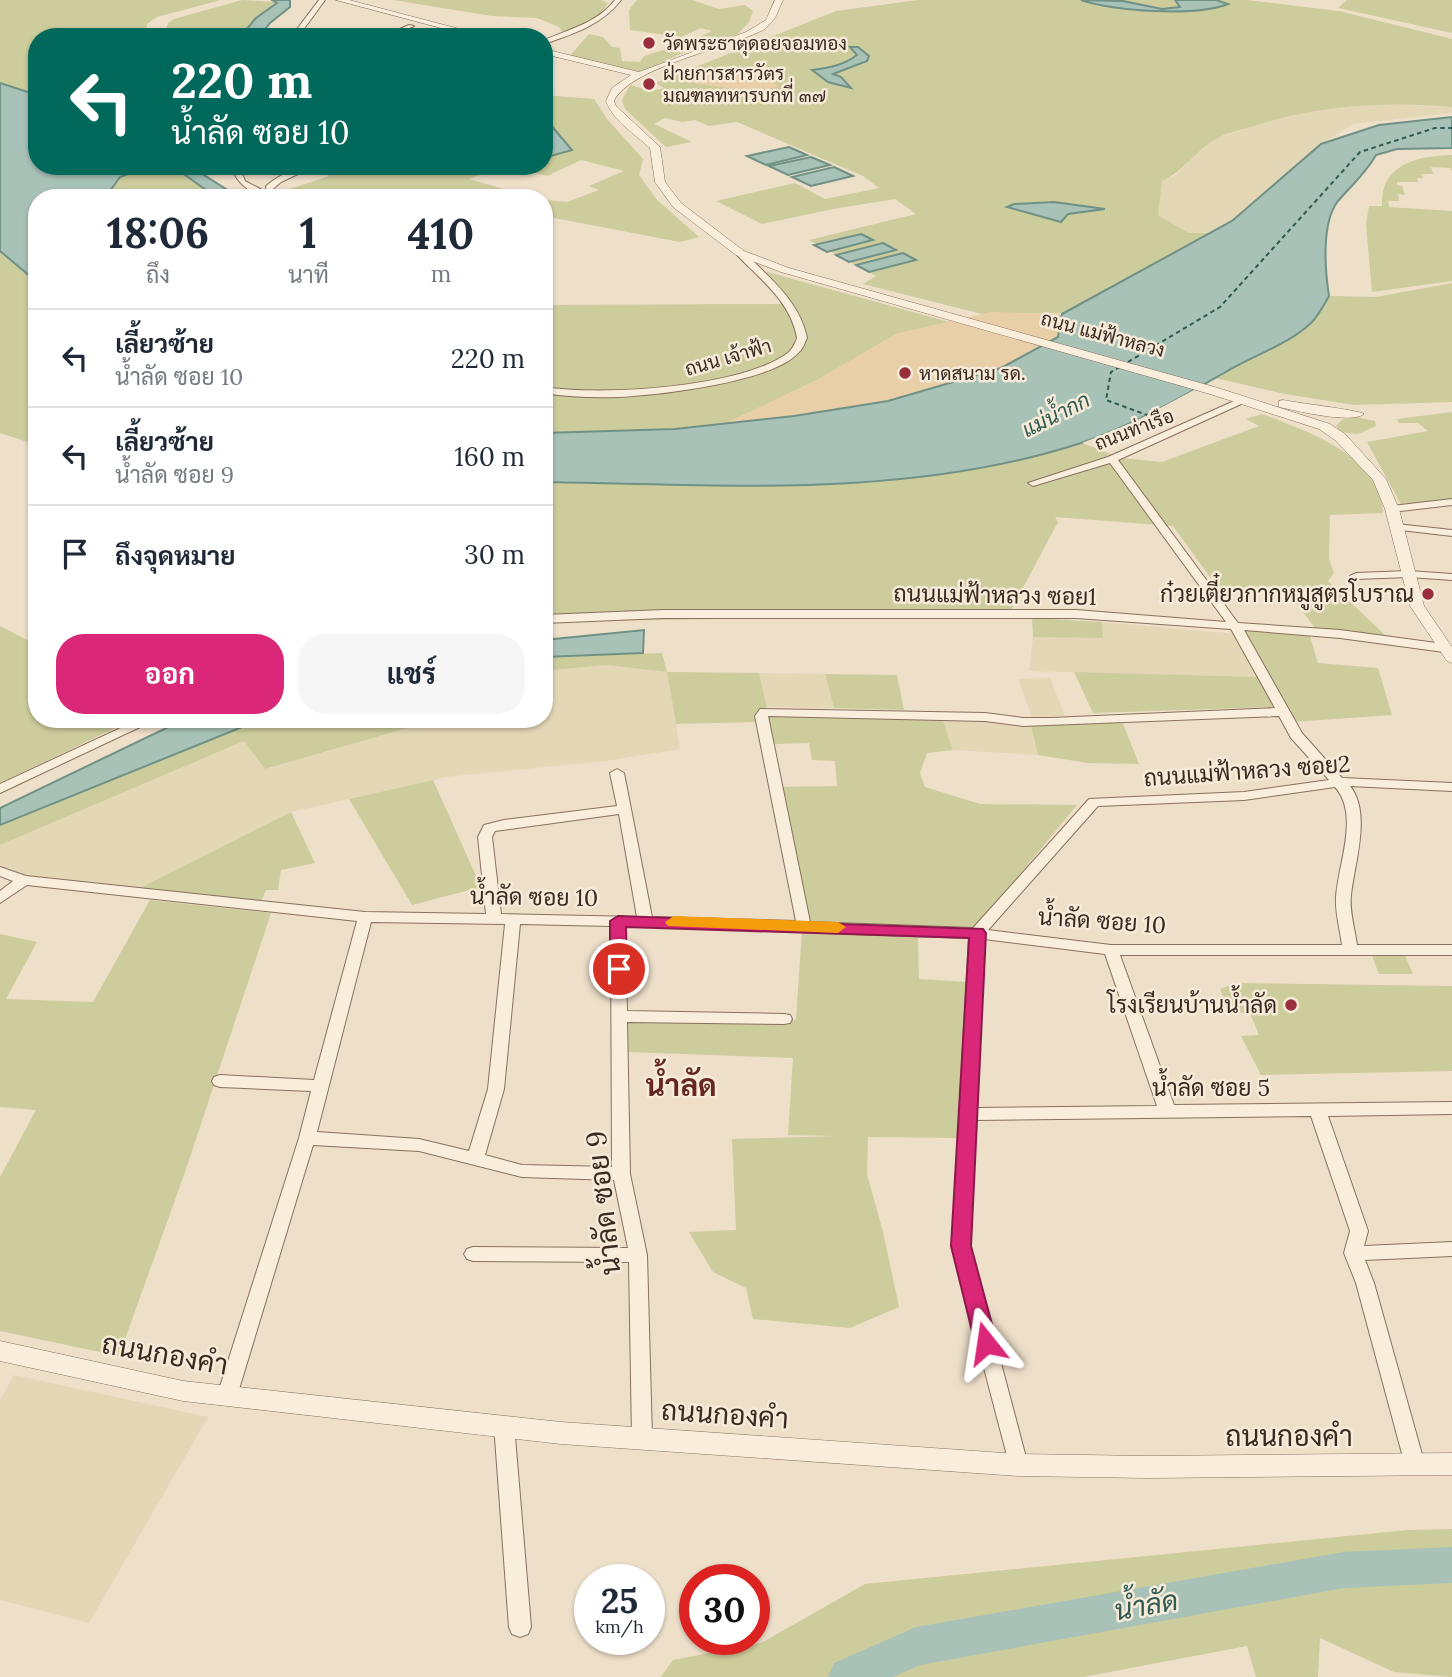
<!DOCTYPE html>
<html lang="th">
<meta charset="utf-8">
<style>
:root{--surface:#fff;--page:#f6f6f7;--text:#1f2937;--muted:#747a83;--line:#e0e1e3;--accent:#db2777}
body{margin:0;font-family:Lora,Sarabun,serif;background:var(--page);color:var(--text);height:100vh;display:flex;flex-direction:column;font-size:26px;white-space:nowrap}
*{box-sizing:border-box;margin:0}
p{font-size:23px;color:var(--muted)}
.icon{flex:none;width:38px;height:38px;fill:none;stroke:currentColor;stroke-width:2;stroke-linecap:round;stroke-linejoin:round}
.map{position:relative;flex:1;overflow:hidden}
.details{position:absolute;left:28px;top:189px;width:525px;height:539px;display:flex;flex-direction:column;background:var(--surface);border-radius:28px;box-shadow:0 2px 5px #0004}
.details>*{flex:none}
.hud{position:absolute;left:28px;top:28px;width:525px;height:147px;border-radius:28px;box-shadow:0 2px 5px #0004;background:#00695c;color:#fff;overflow:hidden}
.speed{position:absolute;left:574px;top:1564px;display:flex;gap:14px;font-size:35px;font-weight:700;text-align:center}
.speed>*{display:grid;place-content:center;width:91px;height:91px;border-radius:50%;background:var(--surface);box-shadow:0 2px 5px #0004;line-height:1}
.speed small{font-size:18px;font-weight:400}
.speed .limit{border:10px solid #d22;background:#fff;color:#111}
.pin{position:absolute;display:grid;place-items:center;width:60px;height:60px;color:#fff;margin:-30px;border:4px solid #fff;border-radius:50%;box-shadow:0 2px 7px #0007}
.me{position:absolute;width:77px;margin:-38px;rotate:345deg;stroke-linejoin:round;filter:drop-shadow(0 0 5px #0008)}
.turn{display:flex;align-items:center;gap:24px;height:147px;padding:0 28px;font-size:32px}
.turn .icon{width:91px;height:91px;stroke-width:2.5}
.turn b{display:block;font-size:49px;line-height:60px}
.eta{display:flex;justify-content:space-evenly;align-items:center;height:119px;text-align:center}
.eta b{font-size:42px;font-weight:700;line-height:49px}
.button{display:flex;gap:14px;margin-top:auto;padding:14px 28px}
.button a{flex:1;height:80px;border-radius:28px;background:var(--accent);color:#fff;font-size:28px;font-weight:700;line-height:80px;text-align:center}
.button a+a{background:var(--page);color:var(--text)}
ul{padding:0;list-style:none}
li{display:flex;align-items:center;gap:21px;height:98px;padding:0 28px;border-top:2px solid var(--line)}
li div{flex:1}
li b{display:block;font-size:26px}
li em{font-style:normal}
.map>svg:first-child{display:block}
.farmland{fill:#e4d7b6}
.green{fill:#cdcc9c}
.sand{fill:#e9cfa7}
.water{fill:#a9c2b8;stroke:#709185;stroke-width:2}
.pier{fill:#eedfc9}
.lines{fill:none;stroke-linecap:round;stroke-linejoin:round}
.river{fill:#a9c2b8;fill-rule:evenodd}
.ferry{stroke:#305a53;stroke-width:2;stroke-dasharray:4.5 3.5;stroke-linecap:butt}
.minor-casing{stroke:#8a705e;stroke-width:2}
.tertiary-casing{stroke:#8a705e;stroke-width:1}
.minor{fill:#f9eddc;fill-rule:evenodd}
.tertiary{fill:#f9eddc;fill-rule:evenodd}
.route{fill:#db2777;stroke:#8e194d;stroke-width:2}
.slow{fill:#f59e0b}
.poi-dot{fill:#992e3c;stroke:#f6ead8;stroke-width:2.5}
.labels{text-anchor:middle;stroke-width:5;stroke-linejoin:round;paint-order:stroke}
.far-poi-label{font-size:19px;fill:#3b2a21;stroke:#f6ead8;text-anchor:start}
.far-street-label{font-size:19px;fill:#3b2a21;stroke:#f6ead8}
.far-water-label{font-size:21px;font-style:italic;fill:#305a53;stroke:#f6ead8}
.poi-label{font-size:23px;fill:#3b2a21;stroke:#f6ead8;text-anchor:end}
.street-label{font-size:23px;fill:#3b2a21;stroke:#f6ead8}
.near-street-label{font-size:28px;fill:#3b2a21;stroke:#f6ead8}
.near-water-label{font-size:28px;font-style:italic;fill:#305a53;stroke:#f6ead8}
.district-label{font-size:30px;font-weight:bold;fill:#672721;stroke:#f6ead8}
</style>
<div class="map">
<svg width="1452" height="1677" viewBox="0 0 1452 1677">
<rect width="100%" height="100%" fill="#eedfc9"/>
<g class="farmland">
<polygon points="1381,104 1452,107 1452,113 1353,124 1321,144 1232,221 1208,233 1189,233 1158,215 1161,181 1176,175 1196,154 1217,138 1277,118 1313,110"/>
<polygon points="1102,622 1236,634 1261,677 1029,671 1033,637 1103,638"/>
<polygon points="606,665 667,672 680,749 606,761 446,777 291,812 132,892 24,880 0,871 0,845 244,741 266,769 439,719 544,719 544,671"/>
<polygon points="759,673 825,674 834,708 767,707"/>
<polygon points="1050,678 1065,716 1032,717 1018,679"/>
<polygon points="942,718 1030,724 1038,755 953,750"/>
<polygon points="14,1375 208,1417 89,1623 0,1600 0,1400"/>
</g>
<g class="green">
<polygon points="0,0 221,0 157,17 147,24 146,37 37,37 37,95 0,83"/>
<polygon points="242,0 277,2 256,18 240,37 209,37 210,32 165,34 168,23 174,19"/>
<path d="M393,0H601L608,3C599,20 580,28 562,32L559,27L537,18L492,16Z"/>
<polygon points="637,0 692,0 719,9 745,5 753,11 749,22 738,34 678,55 637,74 569,57 589,34 603,37 612,47 620,48 622,61 640,62 644,56 687,43 712,31 701,28 681,37 630,30 629,10"/>
<path d="M918,0H1246L1339,11L1452,39V107C1384,101 1316,105 1251,127C1240,130 1226,133 1216,139C1195,151 1183,172 1162,181L1158,215L1189,233H1208L1058,337L1063,313L982,314L863,284L876,276L809,240L916,214L895,199L833,209L762,224L716,201L795,183L825,199L879,188L863,176L737,122L709,126L695,120L682,122L665,118L654,124L692,142L666,147L625,109L622,100L630,85L652,91L664,88L655,83L836,11Z"/>
<polygon points="1347,0 1452,0 1452,33 1338,8"/>
<polygon points="544,95 594,99 607,119 643,159 639,175 657,200 699,237 680,242 544,216 544,200 567,202 599,190 589,186 624,171 581,160 547,176 509,166 544,166"/>
<path d="M1452,155V171L1450,168L1431,167L1433,174H1421L1423,178H1417L1418,182H1397V185L1402,186L1405,195L1398,194L1399,201H1388L1389,207L1452,211V281L1372,292L1366,224L1369,206H1382C1380,164 1417,156 1452,155Z"/>
<polygon points="333,166 504,166 469,179 535,198 268,196 329,176 322,171"/>
<polygon points="141,169 181,172 217,198 105,198 120,177"/>
<polygon points="0,251 37,282 37,445 0,433"/>
<polygon points="753,268 949,322 896,334 819,379 727,423 675,429 544,433 544,305 786,304"/>
<polygon points="1452,283 1452,402 1354,405 1285,394 1215,378 1277,345 1311,323 1329,296 1376,297"/>
<polygon points="1452,412 1452,502 1403,508 1367,442 1428,431 1418,423 1399,423 1397,419"/>
<path d="M1262,414C1301,429 1361,449 1380,492C1382,498 1382,507 1383,513L1330,515L1329,559L1334,573L1328,581L1386,636L1316,629L1283,586L1218,588L1173,526L1055,517L1058,522L1009,614L544,622V482L626,483L1018,460L1082,443L1121,458L1162,462L1259,426L1246,419Z"/>
<polygon points="1356,417 1375,421 1376,426 1358,434 1341,432 1336,426 1343,419"/>
<polygon points="1032,618 1102,622 1103,638 1033,637"/>
<polygon points="0,626 37,645 37,719 134,719 0,783"/>
<polygon points="1237,629 1309,633 1318,663 1378,668 1392,715 1292,722"/>
<polygon points="662,653 667,672 759,673 767,707 754,722 676,724 667,672 606,665 544,671 544,657"/>
<polygon points="1074,672 1261,677 1273,707 1093,713"/>
<polygon points="825,674 897,675 904,710 834,708"/>
<polygon points="765,716 942,718 953,750 927,753 920,773 925,787 980,804 1077,805 976,928 809,921 779,787 837,786 835,761 812,760 809,743 770,744"/>
<polygon points="262,719 439,719 265,769 244,741 0,845 0,825"/>
<polygon points="1121,719 1139,764 1088,763 1038,755 1030,722"/>
<polygon points="433,780 481,887 412,905 349,799"/>
<polygon points="291,812 315,863 281,870 278,890 266,890 259,906 132,892"/>
<polygon points="150,900 271,913 185,1172 119,1356 0,1331 0,1177 36,1110 0,1107 0,934 37,942 6,999 93,1002"/>
<polygon points="802,930 918,935 919,979 967,982 958,1138 868,1137 867,1174 883,1232 899,1307 850,1328 753,1319 746,1288 713,1272 689,1232 736,1230 732,1139 839,1136 788,1135 793,1058 628,1052 626,1016 796,1020"/>
<polygon points="1371,953 1404,953 1413,974 1379,974"/>
<polygon points="1237,983 1452,986 1452,1071 1261,1075 1241,1036 1259,1035 1250,1013 1229,1012 1220,989"/>
<polygon points="1452,1529 1452,1677 1394,1672 1320,1638 1318,1677 1256,1677 1247,1646 1083,1677 661,1677 673,1660 761,1643 865,1584 1407,1530"/>
</g>
<g class="sand">
<polygon points="734,69 765,75 779,87 748,91 688,82 693,77"/>
<polygon points="991,312 1062,314 1058,337 1001,368 888,401 794,416 727,423 819,379 896,334"/>
</g>
<g class="water">
<polygon points="272,0 290,0 290,7 270,23 259,37 240,37 256,18 277,3"/>
<path d="M1081,0L1123,1L1162,9L1180,7L1175,0H1216L1228,4C1196,17 1114,11 1081,0Z"/>
<path d="M850,47H858L869,56L867,61L833,74L841,77L851,88L828,82L812,70C829,68 844,65 857,55Z"/>
<polygon points="0,83 37,95 37,166 204,166 201,173 240,198 217,198 181,172 141,169 120,177 105,198 37,198 37,282 0,251"/>
<polygon points="544,113 552,117 549,123 572,150 544,158 544,139 547,134 544,131"/>
<path d="M1452,117V148L1397,149L1376,155C1366,173 1352,185 1338,201C1321,223 1325,270 1329,296C1324,305 1318,316 1311,323C1288,345 1251,356 1224,373C1178,399 1132,426 1081,443C909,499 723,485 544,482V433L675,429L794,416L888,401L1001,368L1058,337L1062,314L1232,221L1321,144L1379,125Z"/>
<polygon points="789,147 807,155 766,165 747,156"/>
<polygon points="811,157 830,165 788,175 769,166"/>
<polygon points="834,167 853,176 811,186 792,177"/>
<polygon points="1054,202 1105,209 1068,214 1061,222 1007,207 1014,204"/>
<polygon points="861,234 873,240 827,252 814,245"/>
<polygon points="883,243 896,250 849,262 836,255"/>
<polygon points="903,253 916,260 869,272 856,265"/>
<polygon points="644,630 643,653 544,657 544,640"/>
<polygon points="185,719 262,719 0,825 0,808"/>
</g>
<polygon class="pier" points="1194,390 1198,392 1135,425 1087,444 1082,443 1134,422"/>
<g class="lines">
<polygon class="river" points="1452,1547 1452,1583 1344,1588 920,1665 893,1677 828,1677 834,1663 916,1627 1344,1552"/>
<g class="ferry">
<polyline points="1128,362 1220,307 1360,152 1435,128 1452,128"/>
<polyline points="1120,367 1111,372 1106,400 1147,415"/>
</g>
<g class="minor-casing">
<g id="minor">
<polygon points="319,0 325,0 298,37 291,37"/>
<path d="M615,0H621C602,25 573,34 544,44V40C570,29 597,23 615,0Z"/>
<polygon points="409,25 414,26 398,33 403,37 395,37 390,33"/>
<path d="M237,166H245L242,173L245,181L266,192V186C279,175 297,166 315,166L281,182L273,189L275,198C259,198 241,188 234,173Z"/>
<path d="M737,251H743C768,277 800,301 807,338C805,342 803,349 799,352C775,382 657,395 619,397C594,398 569,397 544,393V387C601,396 744,388 789,352C793,348 795,343 797,338C791,302 761,280 737,255Z"/>
<path d="M1241,398L1250,400L1118,460L1238,623L1340,630L1444,644L1450,648L1444,652L1340,638L1244,630L1302,733L1342,778L1452,783V791L1350,786C1372,813 1354,865 1351,895C1349,911 1355,929 1357,945H1452V955H1120L1174,1105L1452,1102V1114L1328,1116L1368,1231L1364,1246L1452,1242V1256L1365,1260L1374,1283L1425,1465L1422,1471L1415,1474L1408,1471L1405,1465L1356,1283L1344,1253L1350,1231L1311,1116L976,1120L970,1246L1028,1465L1025,1471L1018,1474L1011,1471L952,1246L969,938L625,926L627,1011L784,1014L790,1015L792,1019L790,1023L784,1024L627,1022L630,1174L647,1255L652,1438L649,1444L642,1446L635,1444L632,1438L629,1262L473,1261L467,1259L464,1254L467,1249L473,1247L628,1248L614,1180L522,1177L419,1151L313,1145L237,1396L234,1402L227,1404L220,1402L217,1396L299,1138L311,1091L220,1087L214,1085L212,1081L214,1077L220,1075L314,1080L357,921L27,885L0,903V891L13,881L0,876V867L26,876L365,912L486,914L478,837L484,825L504,820L617,806L610,773L617,769L624,773L652,917L796,921L755,716L760,709L985,713L1023,718H1051L1275,708L1231,629L1076,618H663L544,623V615L663,610H1076L1226,622L1110,463L1033,486L1028,483L1108,457ZM1279,716L1291,738L1329,780L1244,792L1089,799L973,928L810,922L768,716L985,721L1023,726ZM1335,787C1360,815 1338,864 1336,897C1335,912 1340,930 1342,945H1111L988,930L1098,806L1244,800ZM619,814L637,917L501,914L492,837L495,831ZM371,922L505,924L488,1089L469,1151L419,1139L317,1132ZM520,924L611,926L612,1167L522,1165L485,1155L504,1089ZM984,939L1105,954L1157,1106L976,1108Z"/>
<polygon points="1452,499 1452,505 1392,512 1387,509 1392,506"/>
<polygon points="1396,524 1452,530 1452,536 1392,529 1392,525"/>
<polygon points="1409,571 1452,574 1452,580 1409,577 1356,579 1350,576 1356,573"/>
<polygon points="140,719 157,719 0,793 0,784"/>
<polygon points="504,1417 511,1419 514,1425 531,1627 528,1634 520,1637 512,1634 509,1627 494,1425 497,1419"/>
</g>
</g>
<g class="tertiary-casing">
<g id="tertiary">
<polygon points="336,0 349,0 490,37 475,37"/>
<path d="M775,0H783L775,18L765,29C730,48 630,67 614,101L616,106L660,147L665,182L681,203L744,251L789,268L1218,388L1330,424L1345,434L1386,479L1399,509L1424,606L1452,647V663L1447,661L1410,606L1385,509L1373,480L1335,440L1319,429L1210,394L781,272L736,255L673,207L655,182L650,148C635,134 613,121 606,101L612,88L631,75L544,54V49L639,72L746,32L766,20Z"/>
<path d="M1283,400C1297,403 1358,410 1364,414C1351,424 1297,411 1279,407V401Z"/>
<polygon points="0,1341 183,1381 561,1422 1018,1454 1148,1456 1452,1453 1452,1475 1148,1478 1018,1476 561,1444 183,1401 0,1361"/>
</g>
</g>
<use href="#minor" class="minor"/>
<use href="#tertiary" class="tertiary"/>
</g>
<polygon class="route" points="618,916 983,929 986,933 971,1246 997,1343 994,1349 986,1352 979,1349 975,1343 951,1246 969,938 626,927 627,969 619,974 610,969 610,921"/>
<polygon class="slow" points="674,916 838,922 846,927 838,933 668,926 665,922"/>
<g class="poi-dot">
<circle cx="649" cy="43" r="7"/>
<circle cx="649" cy="84" r="7"/>
<circle cx="905" cy="373" r="7"/>
<circle cx="1428" cy="594" r="7"/>
<circle cx="1291" cy="1005" r="7"/>
</g>
<g class="labels">
<g class="far-poi-label">
<text x="663" y="50">วัดพระธาตุดอยจอมทอง</text>
<text x="663" y="80">ฝ่ายการสารวัตร<tspan x="663" dy="22">มณฑลทหารบกที่ ๓๗</tspan></text>
<text x="919" y="380">หาดสนาม รด.</text>
</g>
<g class="far-street-label">
<text transform="translate(1103 334) rotate(15)" y="7">ถนน แม่ฟ้าหลวง</text>
<text transform="translate(728 357) rotate(-16)" y="7">ถนน เจ้าฟ้า</text>
<text transform="translate(1134 429) rotate(-21)" y="7">ถนนท่าเรือ</text>
</g>
<g class="far-water-label">
<text transform="translate(1056 415) rotate(-27)" y="7">แม่น้ำกก</text>
</g>
<g class="poi-label">
<text x="1414" y="602">ก๋วยเตี๋ยวกากหมูสูตรโบราณ</text>
<text x="1277" y="1013">โรงเรียนบ้านน้ำลัด</text>
</g>
<g class="street-label">
<text transform="translate(995 595) rotate(1)" y="8">ถนนแม่ฟ้าหลวง ซอย1</text>
<text transform="translate(1247 771) rotate(-4)" y="8">ถนนแม่ฟ้าหลวง ซอย2</text>
<text transform="translate(534 897) rotate(1)" y="8">น้ำลัด ซอย 10</text>
<text transform="translate(1102 921) rotate(4)" y="8">น้ำลัด ซอย 10</text>
<text x="1211" y="1096">น้ำลัด ซอย 5</text>
</g>
<g class="near-street-label">
<text transform="translate(603 1203) rotate(-96)" y="10">น้ำลัด ซอย 9</text>
<text transform="translate(165 1354) rotate(10)" y="10">ถนนกองคำ</text>
<text transform="translate(725 1414) rotate(4)" y="10">ถนนกองคำ</text>
<text x="1289" y="1446">ถนนกองคำ</text>
</g>
<g class="near-water-label">
<text transform="translate(1146 1605) rotate(-10)" y="10">น้ำลัด</text>
</g>
<g class="district-label">
<text x="681" y="1096">น้ำลัด</text>
</g>
</g>
</svg>
<div class="speed"><div>25<small>km/h</small></div><div class="limit">30</div></div>
<div class="pin" style="left:619px;top:969px;background:#d93025"><svg class="icon" aria-label="arrive" viewBox="0 0 24 24"><path d="M6 21V4h12l-3 4 3 4H6"/></svg></div>
<svg class="me" style="left:986px;top:1343px" viewBox="-20 -20 40 40"><path d="M0-17L14 15 0 8-14 15z" fill="#db2777" stroke="#fff" stroke-width="4"/></svg>
<div class="hud">
<div class="turn"><svg class="icon" aria-label="left" viewBox="0 0 24 24"><path d="M17 20v-9H6M10 6l-5 5 5 5"/></svg><div><b>220 m</b>น้ำลัด ซอย 10</div></div>
</div>
<section class="details">
<div class="eta">
<div><b>18:06</b><p>ถึง</p></div>
<div><b>1</b><p>นาที</p></div>
<div><b>410</b><p>m</p></div>
</div>
<ul>
<li><svg class="icon" aria-label="left" viewBox="0 0 24 24"><path d="M17 20v-9H6M10 6l-5 5 5 5"/></svg><div><b>เลี้ยวซ้าย</b><p>น้ำลัด ซอย 10</p></div><em>220 m</em></li>
<li><svg class="icon" aria-label="left" viewBox="0 0 24 24"><path d="M17 20v-9H6M10 6l-5 5 5 5"/></svg><div><b>เลี้ยวซ้าย</b><p>น้ำลัด ซอย 9</p></div><em>160 m</em></li>
<li><svg class="icon" aria-label="arrive" viewBox="0 0 24 24"><path d="M6 21V4h12l-3 4 3 4H6"/></svg><div><b>ถึงจุดหมาย</b></div><em>30 m</em></li>
</ul>
<div class="button"><a>ออก</a><a>แชร์</a></div>
</section>
</div>
